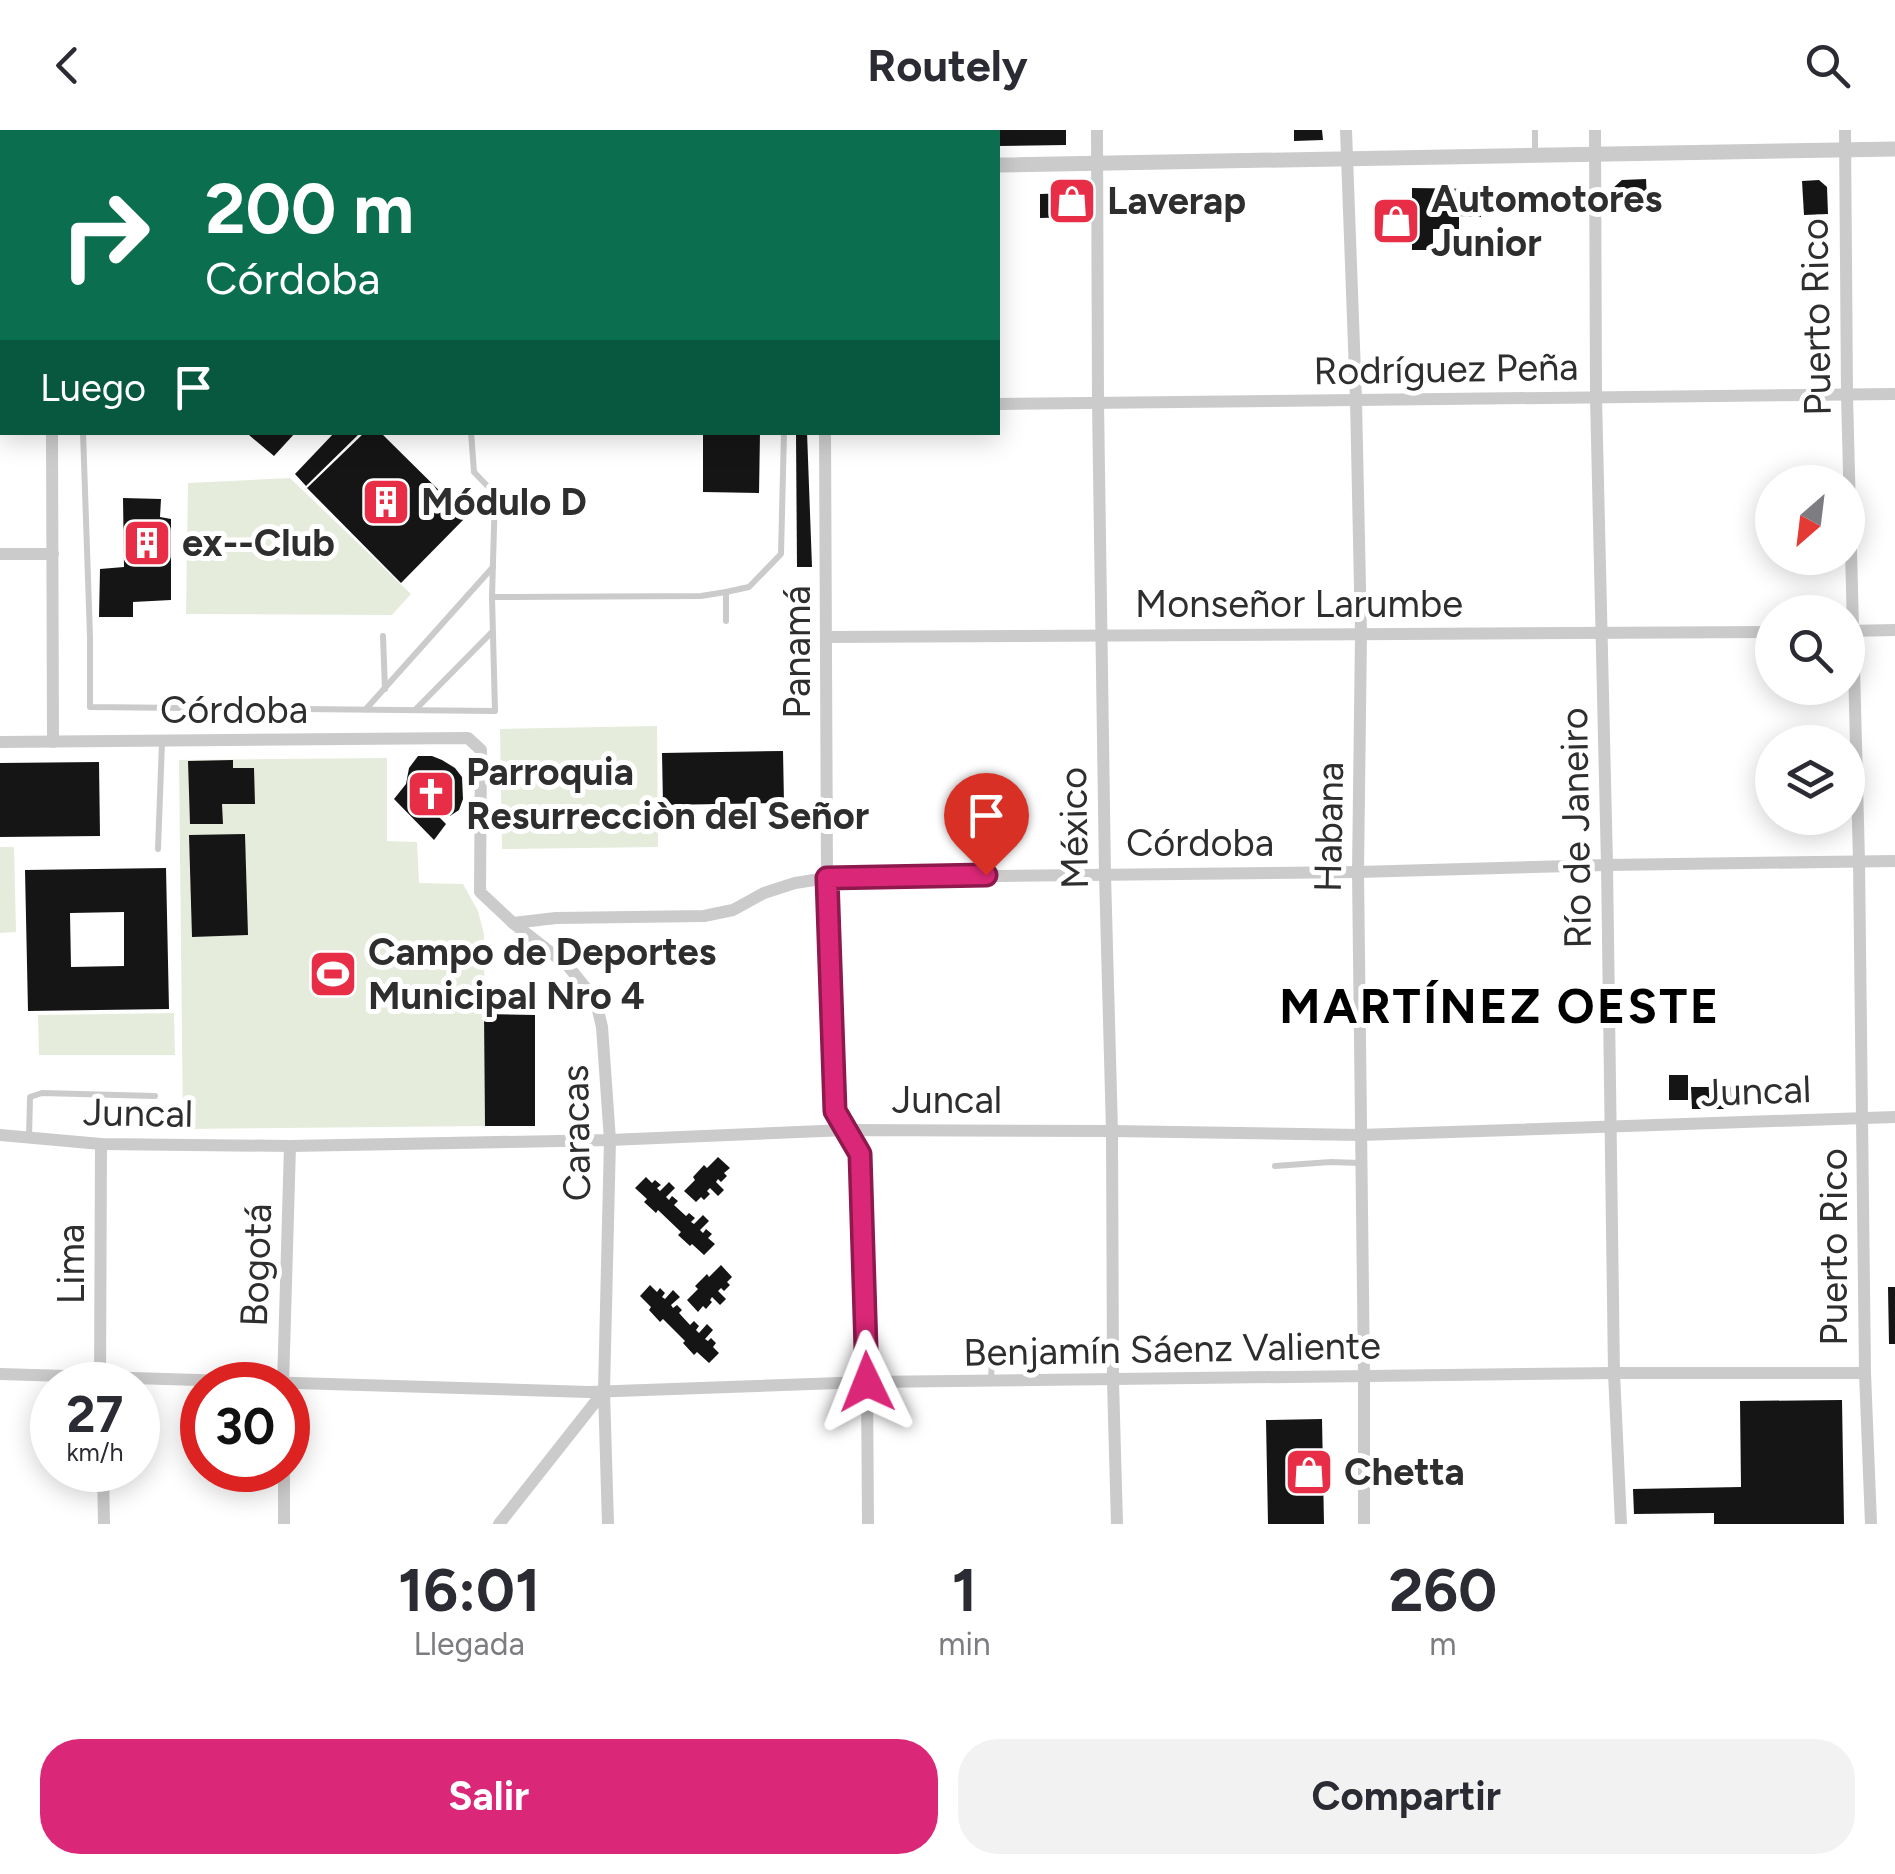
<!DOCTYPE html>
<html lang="es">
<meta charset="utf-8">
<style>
:root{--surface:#fff;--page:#f2f2f3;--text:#2b2b33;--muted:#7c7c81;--accent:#db2777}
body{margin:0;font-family:Figtree,sans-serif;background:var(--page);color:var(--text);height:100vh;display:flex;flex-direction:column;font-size:38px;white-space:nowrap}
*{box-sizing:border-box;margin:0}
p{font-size:32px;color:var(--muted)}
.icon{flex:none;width:55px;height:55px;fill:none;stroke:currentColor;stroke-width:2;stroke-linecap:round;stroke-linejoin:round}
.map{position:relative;height:1394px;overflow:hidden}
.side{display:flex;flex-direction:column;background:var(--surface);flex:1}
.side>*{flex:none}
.guide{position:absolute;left:0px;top:0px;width:1000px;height:305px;box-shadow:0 5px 25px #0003;background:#0b6e4f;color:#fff;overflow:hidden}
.needle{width:65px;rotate:208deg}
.controls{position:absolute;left:1755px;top:335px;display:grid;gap:20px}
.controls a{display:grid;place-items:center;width:110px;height:110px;border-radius:50%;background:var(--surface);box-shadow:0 5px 25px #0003;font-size:50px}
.speed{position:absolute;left:30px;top:1232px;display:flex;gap:20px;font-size:50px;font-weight:700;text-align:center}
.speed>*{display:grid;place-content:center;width:130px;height:130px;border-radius:50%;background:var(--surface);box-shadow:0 5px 25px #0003;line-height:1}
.speed small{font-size:25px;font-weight:400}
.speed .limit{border:15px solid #d22;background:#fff;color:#111}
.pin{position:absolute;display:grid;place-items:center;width:85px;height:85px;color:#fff;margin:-102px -42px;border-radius:50% 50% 50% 0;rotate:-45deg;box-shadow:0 0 10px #0007}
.pin .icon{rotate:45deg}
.me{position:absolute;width:110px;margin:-55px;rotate:358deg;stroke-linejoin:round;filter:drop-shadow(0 0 8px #0008)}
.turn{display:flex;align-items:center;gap:35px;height:210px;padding:0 40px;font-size:45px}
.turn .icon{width:130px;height:130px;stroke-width:2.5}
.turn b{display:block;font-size:70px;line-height:85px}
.then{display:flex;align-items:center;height:95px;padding:0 40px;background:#0003;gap:20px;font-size:38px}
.eta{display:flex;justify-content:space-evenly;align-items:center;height:170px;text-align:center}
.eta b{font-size:60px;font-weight:700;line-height:70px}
.cta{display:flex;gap:20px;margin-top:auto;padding:20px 40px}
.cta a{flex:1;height:115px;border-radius:40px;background:var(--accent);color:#fff;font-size:40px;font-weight:700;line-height:115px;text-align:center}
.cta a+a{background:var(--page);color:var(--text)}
header{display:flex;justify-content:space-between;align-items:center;height:130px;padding:0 40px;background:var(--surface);font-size:45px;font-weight:700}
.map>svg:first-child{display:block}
.green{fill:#e5ecdb}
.building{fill:#151515;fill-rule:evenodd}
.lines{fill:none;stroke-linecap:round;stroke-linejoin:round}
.service{stroke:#cbcbcb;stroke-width:6}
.minor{stroke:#cbcbcb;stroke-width:12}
.tertiary{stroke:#cbcbcb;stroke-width:15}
.route-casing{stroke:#8e194d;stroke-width:25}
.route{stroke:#db2777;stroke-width:18}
.labels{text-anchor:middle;stroke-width:10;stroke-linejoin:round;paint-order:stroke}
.poi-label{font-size:38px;font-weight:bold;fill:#2e2e2e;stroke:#fff;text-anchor:start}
.street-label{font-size:38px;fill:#2e2e2e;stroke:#fff}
.district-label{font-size:48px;font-weight:bold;letter-spacing:2.5px;fill:#000;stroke:#fff}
</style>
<header><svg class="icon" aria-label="back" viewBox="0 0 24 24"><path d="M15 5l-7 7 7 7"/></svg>Routely<svg class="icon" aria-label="search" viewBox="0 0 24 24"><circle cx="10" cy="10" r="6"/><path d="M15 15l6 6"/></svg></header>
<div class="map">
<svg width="1895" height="1394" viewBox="0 0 1895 1394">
<rect width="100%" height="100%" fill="#fff"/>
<g class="green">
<polygon points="290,348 411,464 392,485 186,484 188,353"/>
<polygon points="657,596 658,717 502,719 500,599"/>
<polygon points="387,628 387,711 417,712 419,753 463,754 478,781 484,804 485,996 183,999 179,630"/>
<polygon points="0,717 14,717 16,802 0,803"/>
<polygon points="174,883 175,925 39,925 38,885"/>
</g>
<g class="building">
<polygon points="998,0 1066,0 1066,15 998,16"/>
<polygon points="1294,0 1322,0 1323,10 1294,11"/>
<polygon points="1646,49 1647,69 1636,69 1636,78 1612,78 1612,59 1622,50"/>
<polygon points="1819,50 1827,57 1828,84 1804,85 1802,51"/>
<polygon points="1412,58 1482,59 1481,87 1459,86 1459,99 1433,99 1433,120 1412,120"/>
<polygon points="1070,63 1078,71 1078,87 1040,88 1040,64"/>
<rect x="1389" y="76" width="14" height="31"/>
<polygon points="252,302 296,302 274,326 249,305"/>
<polygon points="335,302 361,302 306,356 295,344"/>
<polygon points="365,302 380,302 466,387 401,453 307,358"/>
<polygon points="703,302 760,302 759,363 703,362"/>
<polygon points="796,302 807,302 812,437 797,437"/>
<polygon points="123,368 161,369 160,387 171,389 171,470 133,472 133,487 99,487 100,439 124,437"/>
<polygon points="783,621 784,673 663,675 662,623"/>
<polygon points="418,626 432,626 442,630 455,638 462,647 463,669 459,680 450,686 438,686 446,694 434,710 394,669 406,654 409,638"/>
<polygon points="233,630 233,638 254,638 255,674 222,674 223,694 190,694 188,631"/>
<polygon points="99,632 100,706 0,707 0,633"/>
<polygon points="245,704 248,805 192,807 189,705"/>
<path d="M166,738L169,879L28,881L25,740ZM124,782V836L71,837L70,783Z"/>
<polygon points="484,884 535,885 535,996 485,996"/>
<rect x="1669" y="945" width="19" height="25"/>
<polygon points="1691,957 1743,957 1743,979 1692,979"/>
<polygon points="718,1027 730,1038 724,1043 727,1046 721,1052 718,1049 716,1052 724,1060 718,1066 710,1058 707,1061 710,1064 704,1070 701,1067 696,1072 684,1061 695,1050 693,1047 704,1035 707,1038"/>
<polygon points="646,1047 652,1053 655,1050 661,1055 657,1058 660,1061 669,1052 675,1058 666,1067 669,1070 672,1066 678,1071 674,1075 686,1086 689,1083 695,1088 691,1092 694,1094 703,1085 709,1091 700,1100 703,1103 706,1099 712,1104 708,1108 715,1114 704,1125 692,1114 690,1116 678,1105 681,1102 658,1080 656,1083 644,1072 647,1069 635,1058"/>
<polygon points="721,1135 732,1147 727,1152 730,1155 724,1161 721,1158 718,1161 726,1169 720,1175 712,1167 710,1170 712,1172 706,1179 703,1176 698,1182 687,1170 698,1159 695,1156 707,1144 709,1147"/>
<polygon points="650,1155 657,1162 660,1158 665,1163 662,1167 665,1169 673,1160 680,1167 671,1175 673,1178 677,1175 682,1180 679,1183 690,1195 694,1191 699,1196 696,1200 699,1203 707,1194 713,1200 705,1209 708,1211 711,1208 716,1213 713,1217 719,1223 709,1233 697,1222 694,1225 683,1213 685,1211 663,1189 660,1192 649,1180 651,1177 640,1166"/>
<polygon points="1888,1157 1895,1157 1895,1214 1889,1214"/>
<polygon points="1842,1270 1844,1394 1714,1394 1714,1383 1634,1384 1633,1359 1741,1357 1740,1271"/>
<polygon points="1322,1289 1324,1394 1268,1394 1266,1290"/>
</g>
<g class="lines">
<g class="service">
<polyline points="105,0 106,2"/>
<polyline points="76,2 76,0"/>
<polyline points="1535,24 1535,0"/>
<polyline points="83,302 90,507 90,577 495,581 492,467 495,364 474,342 471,302"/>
<polyline points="726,462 726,491"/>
<polyline points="492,467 701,466 726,462 749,457 781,424 784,302"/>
<polyline points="383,506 385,559"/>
<polyline points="366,579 493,437"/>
<polyline points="416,579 491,503"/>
<polyline points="158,719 162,612"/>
<polyline points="29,1008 30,967 42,963 155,966"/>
<polyline points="1275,1036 1331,1032 1360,1033"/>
<polyline points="991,1250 992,1226 996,1223 1056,1226"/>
</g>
<g class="minor">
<polyline points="252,0 252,2"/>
<polyline points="845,0 845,2"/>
<polyline points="1097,0 1098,273 1105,744 1112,1001 1113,1251 1117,1394"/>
<polyline points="1346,0 1356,270 1361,504 1358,742 1364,1247 1364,1394"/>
<polyline points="1595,0 1596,267 1607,735 1614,1243 1621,1394"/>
<polyline points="1845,0 1847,265 1859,731 1865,1243 1871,1394"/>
<polyline points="0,235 2,235"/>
<polyline points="998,274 1895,264"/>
<polyline points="52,302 53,612"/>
<polyline points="825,302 827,748 835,981 860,1023 867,1252 868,1394"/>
<polyline points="0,424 53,424"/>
<polyline points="1848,501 1895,500"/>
<polyline points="827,507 1772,502"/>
<polyline points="0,612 468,608 481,620 480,762 513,793 568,836 585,857 597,876 602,897 610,1010 604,1261 608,1394"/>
<polyline points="513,793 556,788 704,786 733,780 764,763 795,753 827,748 1358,742 1607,735 1895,731"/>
<polyline points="0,1005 101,1014 290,1016 610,1010 847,1000 1112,1001 1360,1005 1895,987"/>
<polyline points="0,1244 589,1262 867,1252 1614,1243 1865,1243"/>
<polyline points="100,1255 101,1014"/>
<polyline points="283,1255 290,1016"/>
<polyline points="103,1340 104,1394"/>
<polyline points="284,1340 284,1394"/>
<polyline points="499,1394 604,1261"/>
</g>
<g class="tertiary">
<polyline points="998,35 1895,19"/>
<polyline points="0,45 2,45"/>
</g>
</g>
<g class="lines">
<g class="route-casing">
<polyline id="route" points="867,1252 860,1024 835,981 827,748 986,745"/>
</g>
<use href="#route" class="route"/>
</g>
<defs>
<g id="shop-square" transform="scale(2.5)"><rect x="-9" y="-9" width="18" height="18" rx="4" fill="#e82d46" stroke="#fff"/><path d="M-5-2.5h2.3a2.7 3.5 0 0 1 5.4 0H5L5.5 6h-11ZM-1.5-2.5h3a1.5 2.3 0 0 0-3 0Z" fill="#fff"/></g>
<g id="building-square" transform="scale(2.5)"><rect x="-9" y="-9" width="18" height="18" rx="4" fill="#e82d46" stroke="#fff"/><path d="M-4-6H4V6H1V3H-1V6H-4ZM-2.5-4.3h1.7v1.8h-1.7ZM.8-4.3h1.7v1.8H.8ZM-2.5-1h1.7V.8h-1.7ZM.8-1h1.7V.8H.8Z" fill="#fff"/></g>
<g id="church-square" transform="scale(2.5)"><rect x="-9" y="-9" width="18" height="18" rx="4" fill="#e82d46" stroke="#fff"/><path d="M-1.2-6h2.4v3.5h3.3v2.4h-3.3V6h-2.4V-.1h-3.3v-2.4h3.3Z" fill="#fff"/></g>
<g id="stadium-square" transform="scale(2.5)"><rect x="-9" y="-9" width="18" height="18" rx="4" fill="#e82d46" stroke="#fff"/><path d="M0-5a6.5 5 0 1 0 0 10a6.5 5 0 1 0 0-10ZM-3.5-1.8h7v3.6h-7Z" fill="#fff"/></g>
</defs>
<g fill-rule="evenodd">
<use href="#shop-square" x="1072" y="71"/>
<use href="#shop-square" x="1396" y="91"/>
<use href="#building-square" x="386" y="372"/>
<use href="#building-square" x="147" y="413"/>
<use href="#church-square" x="431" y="664"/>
<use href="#stadium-square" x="333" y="844"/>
<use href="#shop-square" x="1309" y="1342"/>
</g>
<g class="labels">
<g class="poi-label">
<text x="1431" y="82">Automotores<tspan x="1431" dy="44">Junior</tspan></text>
<text x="1107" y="84">Laverap</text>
<text x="421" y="385">Módulo D</text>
<text x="182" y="426">ex--Club</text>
<text x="466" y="655">Parroquia<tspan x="466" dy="44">Resurrecciòn del Señor</tspan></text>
<text x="368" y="835">Campo de Deportes<tspan x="368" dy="44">Municipal Nro 4</tspan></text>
<text x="1344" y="1355">Chetta</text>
</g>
<g class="street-label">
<text transform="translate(1816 187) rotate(-91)" y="13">Puerto Rico</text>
<text transform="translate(1446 239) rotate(-1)" y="13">Rodríguez Peña</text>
<text x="1299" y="487">Monseñor Larumbe</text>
<text transform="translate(797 522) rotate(-90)" y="13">Panamá</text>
<text x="234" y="593">Córdoba</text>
<text transform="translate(1329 697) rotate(-89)" y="13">Habana</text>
<text transform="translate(1074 698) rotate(-91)" y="13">México</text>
<text transform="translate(1576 698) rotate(-91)" y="13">Río de Janeiro</text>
<text x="1200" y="726">Córdoba</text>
<text transform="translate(1756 961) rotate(-2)" y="13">Juncal</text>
<text x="947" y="983">Juncal</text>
<text transform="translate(138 983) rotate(1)" y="13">Juncal</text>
<text transform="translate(576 1003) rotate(-91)" y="13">Caracas</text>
<text transform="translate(1834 1117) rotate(-90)" y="13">Puerto Rico</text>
<text transform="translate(71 1134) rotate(-90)" y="13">Lima</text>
<text transform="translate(256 1135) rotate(-88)" y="13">Bogotá</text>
<text transform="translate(1172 1219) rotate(-1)" y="13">Benjamín Sáenz Valiente</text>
</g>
<g class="district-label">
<text x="1500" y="893">MARTÍNEZ OESTE</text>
</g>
</g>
</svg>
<div class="controls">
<a><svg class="needle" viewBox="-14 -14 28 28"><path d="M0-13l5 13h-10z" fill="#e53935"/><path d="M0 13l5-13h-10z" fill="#7c7c81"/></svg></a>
<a><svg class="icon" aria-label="search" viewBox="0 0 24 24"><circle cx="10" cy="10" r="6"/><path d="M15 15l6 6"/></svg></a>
<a><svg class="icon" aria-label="layers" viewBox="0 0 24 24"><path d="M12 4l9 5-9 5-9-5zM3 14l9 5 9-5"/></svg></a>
</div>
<div class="speed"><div>27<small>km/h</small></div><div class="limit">30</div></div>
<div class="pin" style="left:986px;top:745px;background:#d93025"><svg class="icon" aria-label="arrive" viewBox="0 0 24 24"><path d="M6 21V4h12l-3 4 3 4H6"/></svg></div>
<svg class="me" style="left:867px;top:1252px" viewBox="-20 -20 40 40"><path d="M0-17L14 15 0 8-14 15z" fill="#db2777" stroke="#fff" stroke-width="4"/></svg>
<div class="guide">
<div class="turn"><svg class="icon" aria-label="right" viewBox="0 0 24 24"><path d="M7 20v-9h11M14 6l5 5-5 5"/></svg><div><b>200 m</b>Córdoba</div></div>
<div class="then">Luego<svg class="icon" aria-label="arrive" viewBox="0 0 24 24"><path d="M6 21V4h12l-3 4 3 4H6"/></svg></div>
</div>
</div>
<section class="side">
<div class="eta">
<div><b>16:01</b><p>Llegada</p></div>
<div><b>1</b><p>min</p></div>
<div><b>260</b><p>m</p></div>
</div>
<div class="cta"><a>Salir</a><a>Compartir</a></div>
</section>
